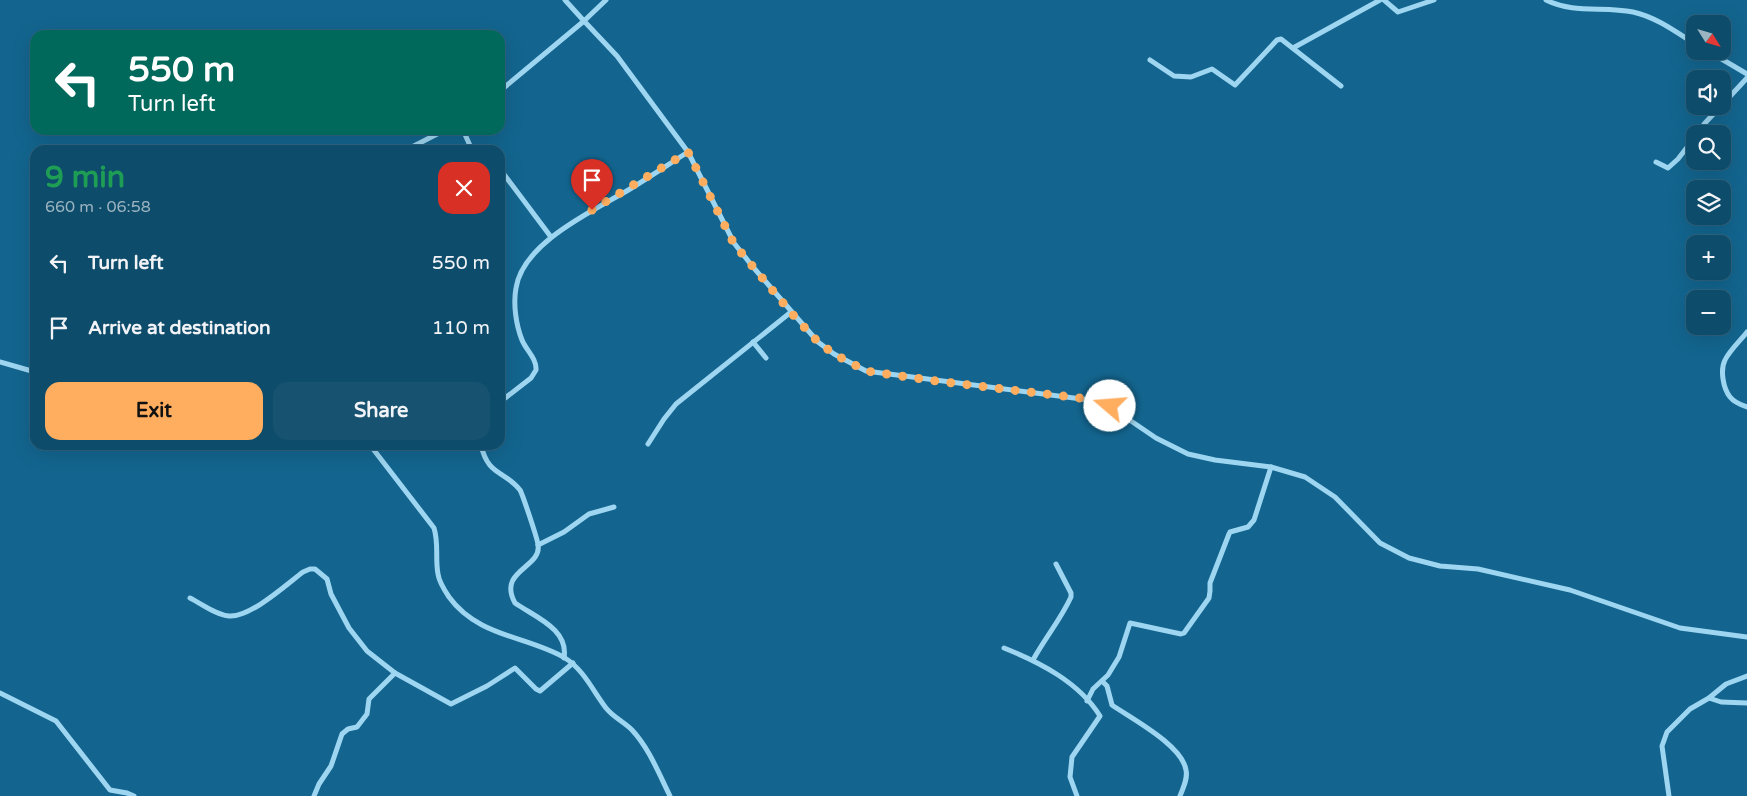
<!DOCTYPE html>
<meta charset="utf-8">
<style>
:root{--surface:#0e4c6b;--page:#175371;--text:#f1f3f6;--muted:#9bb4c1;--line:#2e637e;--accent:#ffad5f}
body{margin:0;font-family:"Varela Round",sans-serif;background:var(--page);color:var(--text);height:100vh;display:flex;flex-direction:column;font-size:19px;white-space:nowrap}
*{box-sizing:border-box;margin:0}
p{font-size:16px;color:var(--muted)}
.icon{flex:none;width:28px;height:28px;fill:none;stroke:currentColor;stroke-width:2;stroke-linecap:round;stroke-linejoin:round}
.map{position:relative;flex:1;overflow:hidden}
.drawer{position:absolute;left:30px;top:145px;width:475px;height:305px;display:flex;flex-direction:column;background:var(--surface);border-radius:15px;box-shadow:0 5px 20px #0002,0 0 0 1px var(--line)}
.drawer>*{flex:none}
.banner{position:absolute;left:30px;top:30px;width:475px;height:105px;border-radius:15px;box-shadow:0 5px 20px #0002,0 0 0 1px var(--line);background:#00695c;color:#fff;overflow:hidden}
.needle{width:32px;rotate:127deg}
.tools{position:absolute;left:1686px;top:15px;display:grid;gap:10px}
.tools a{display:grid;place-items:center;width:45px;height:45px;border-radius:10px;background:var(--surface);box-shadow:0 5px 20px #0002,0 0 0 1px var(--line);font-size:25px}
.pin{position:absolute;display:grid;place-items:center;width:42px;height:42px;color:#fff;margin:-51px -21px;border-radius:50% 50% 50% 0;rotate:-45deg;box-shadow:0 0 5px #0007}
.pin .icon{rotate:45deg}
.me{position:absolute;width:55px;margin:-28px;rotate:288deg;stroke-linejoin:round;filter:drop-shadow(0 0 4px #0008)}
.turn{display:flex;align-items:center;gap:18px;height:105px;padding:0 15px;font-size:22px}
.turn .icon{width:65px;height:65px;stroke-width:2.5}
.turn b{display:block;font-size:35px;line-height:42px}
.round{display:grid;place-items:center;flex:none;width:52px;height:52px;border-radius:15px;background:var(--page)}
.head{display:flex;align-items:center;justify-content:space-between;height:85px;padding:0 15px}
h1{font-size:30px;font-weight:700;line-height:38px;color:#1e9e55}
.action{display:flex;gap:10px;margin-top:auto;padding:10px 15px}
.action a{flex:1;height:58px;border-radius:15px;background:var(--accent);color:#111;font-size:20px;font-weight:700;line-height:58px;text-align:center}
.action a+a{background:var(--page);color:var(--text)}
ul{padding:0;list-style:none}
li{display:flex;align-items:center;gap:15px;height:65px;padding:0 15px}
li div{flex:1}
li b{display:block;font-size:19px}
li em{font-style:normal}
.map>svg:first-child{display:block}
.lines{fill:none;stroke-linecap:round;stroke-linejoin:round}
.street{stroke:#9ed6f1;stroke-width:5}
.route{stroke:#ffad5f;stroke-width:9;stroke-dasharray:0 16.2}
</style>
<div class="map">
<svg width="1747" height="796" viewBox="0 0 1747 796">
<rect width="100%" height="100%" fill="#13658f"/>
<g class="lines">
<g class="street">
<polyline points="606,0 584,21 617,56 688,152 734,243 753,267 818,342 834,354 866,371 1097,401 1109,406 1156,438 1188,454 1215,460 1271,467 1305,477 1335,497 1380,543 1409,558 1440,566 1478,569 1570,590 1680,628 1747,637"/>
<polyline points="1384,0 1398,12 1434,0"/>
<path d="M1546,0C1574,14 1603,6 1633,12C1656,17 1676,32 1695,44"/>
<polyline points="1293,48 1380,0"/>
<polyline points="1708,51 1747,74"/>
<polyline points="1150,60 1174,76 1191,77 1212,69 1235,85 1277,40 1281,39 1341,86"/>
<polyline points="500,91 584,21 565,0"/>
<polyline points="1722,105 1747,78"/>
<polyline points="463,130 472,150"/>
<polyline points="1697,134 1705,123 1721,106"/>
<polyline points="406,150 445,130"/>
<polyline points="1656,162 1668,168 1678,159 1695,137"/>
<polyline points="500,169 551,237"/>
<path d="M1747,332C1740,341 1730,350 1725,360C1720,370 1723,388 1730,397C1734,402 1741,405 1747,407"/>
<polyline points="753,342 766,358"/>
<polyline points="0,362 35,372"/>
<path d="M500,402L531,378L536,370C537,359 526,350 522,340C516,325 513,304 516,288C523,242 595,210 630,189C650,177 669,164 688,152"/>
<polyline points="648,444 664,419 676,404 791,312"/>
<path d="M370,445L434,528C439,544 435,559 438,574C439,582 445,591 449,597C478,637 527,636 565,658C584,670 593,691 606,708C613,717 624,722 632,730C649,748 659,774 670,796"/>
<path d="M481,445C488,476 504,470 520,490C522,493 538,540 538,545C542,568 497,570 515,603C535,617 569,629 564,658"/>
<polyline points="538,545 564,532 589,514 614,507"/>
<path d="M190,598C202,604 216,615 229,616C250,618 287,584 303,572L310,569H315L327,579L331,594L349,628L367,651L395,673L451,704L487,686L515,668L536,689L540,691L573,663"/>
<path d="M1004,648C1039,662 1079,682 1100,716L1072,757L1070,777L1077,796"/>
<path d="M1033,660C1045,638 1061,619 1071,597V593L1056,564"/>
<path d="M1102,681L1107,686L1112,705C1132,719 1182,745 1186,770C1188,779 1183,788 1180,796"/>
<polyline points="0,693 56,721 110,790 127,793 134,796"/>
<polyline points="1709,698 1721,702 1747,703"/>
<polyline points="1087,701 1093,689 1108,675 1119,657 1130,623 1181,634 1184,633 1209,598 1210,591 1210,583 1229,534 1230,532 1248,527 1254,520 1271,467"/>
<polyline points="314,796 319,784 331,766 342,734 348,729 357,727 367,714 369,699 395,673"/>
<polyline points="1669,796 1662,746 1667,732 1690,709 1709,698 1726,684 1747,676"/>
</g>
</g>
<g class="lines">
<polyline class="route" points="592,210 688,152 734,244 794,316 818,342 834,354 866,371 936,381 1088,399 1110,406"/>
</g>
</svg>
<div class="tools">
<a><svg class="needle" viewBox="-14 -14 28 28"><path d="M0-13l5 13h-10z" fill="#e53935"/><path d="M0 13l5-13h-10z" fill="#9bb4c1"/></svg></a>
<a><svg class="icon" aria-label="sound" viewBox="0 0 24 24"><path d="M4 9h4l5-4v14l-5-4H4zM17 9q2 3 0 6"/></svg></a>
<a><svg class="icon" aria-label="search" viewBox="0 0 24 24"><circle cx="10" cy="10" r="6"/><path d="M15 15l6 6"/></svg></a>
<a><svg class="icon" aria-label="layers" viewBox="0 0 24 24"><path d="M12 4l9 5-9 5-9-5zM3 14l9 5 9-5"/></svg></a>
<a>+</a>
<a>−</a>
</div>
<div class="pin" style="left:592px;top:210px;background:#d93025"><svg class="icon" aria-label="arrive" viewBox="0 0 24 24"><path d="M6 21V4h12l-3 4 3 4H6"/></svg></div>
<svg class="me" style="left:1110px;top:406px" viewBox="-20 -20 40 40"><circle r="19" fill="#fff"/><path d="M0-13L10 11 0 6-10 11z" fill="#ffad5f"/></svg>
<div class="banner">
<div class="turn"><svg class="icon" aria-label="left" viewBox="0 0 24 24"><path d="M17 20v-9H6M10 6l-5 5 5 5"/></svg><div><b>550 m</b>Turn left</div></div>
</div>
<section class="drawer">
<div class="head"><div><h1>9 min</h1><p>660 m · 06:58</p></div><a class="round" style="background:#d93025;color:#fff"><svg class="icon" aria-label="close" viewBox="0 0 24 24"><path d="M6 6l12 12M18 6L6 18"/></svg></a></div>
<ul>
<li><svg class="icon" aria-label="left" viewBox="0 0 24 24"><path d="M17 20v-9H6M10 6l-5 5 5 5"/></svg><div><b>Turn left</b></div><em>550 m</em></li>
<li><svg class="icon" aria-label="arrive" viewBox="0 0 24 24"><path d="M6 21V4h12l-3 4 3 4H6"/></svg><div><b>Arrive at destination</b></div><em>110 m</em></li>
</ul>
<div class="action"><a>Exit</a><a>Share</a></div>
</section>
</div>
